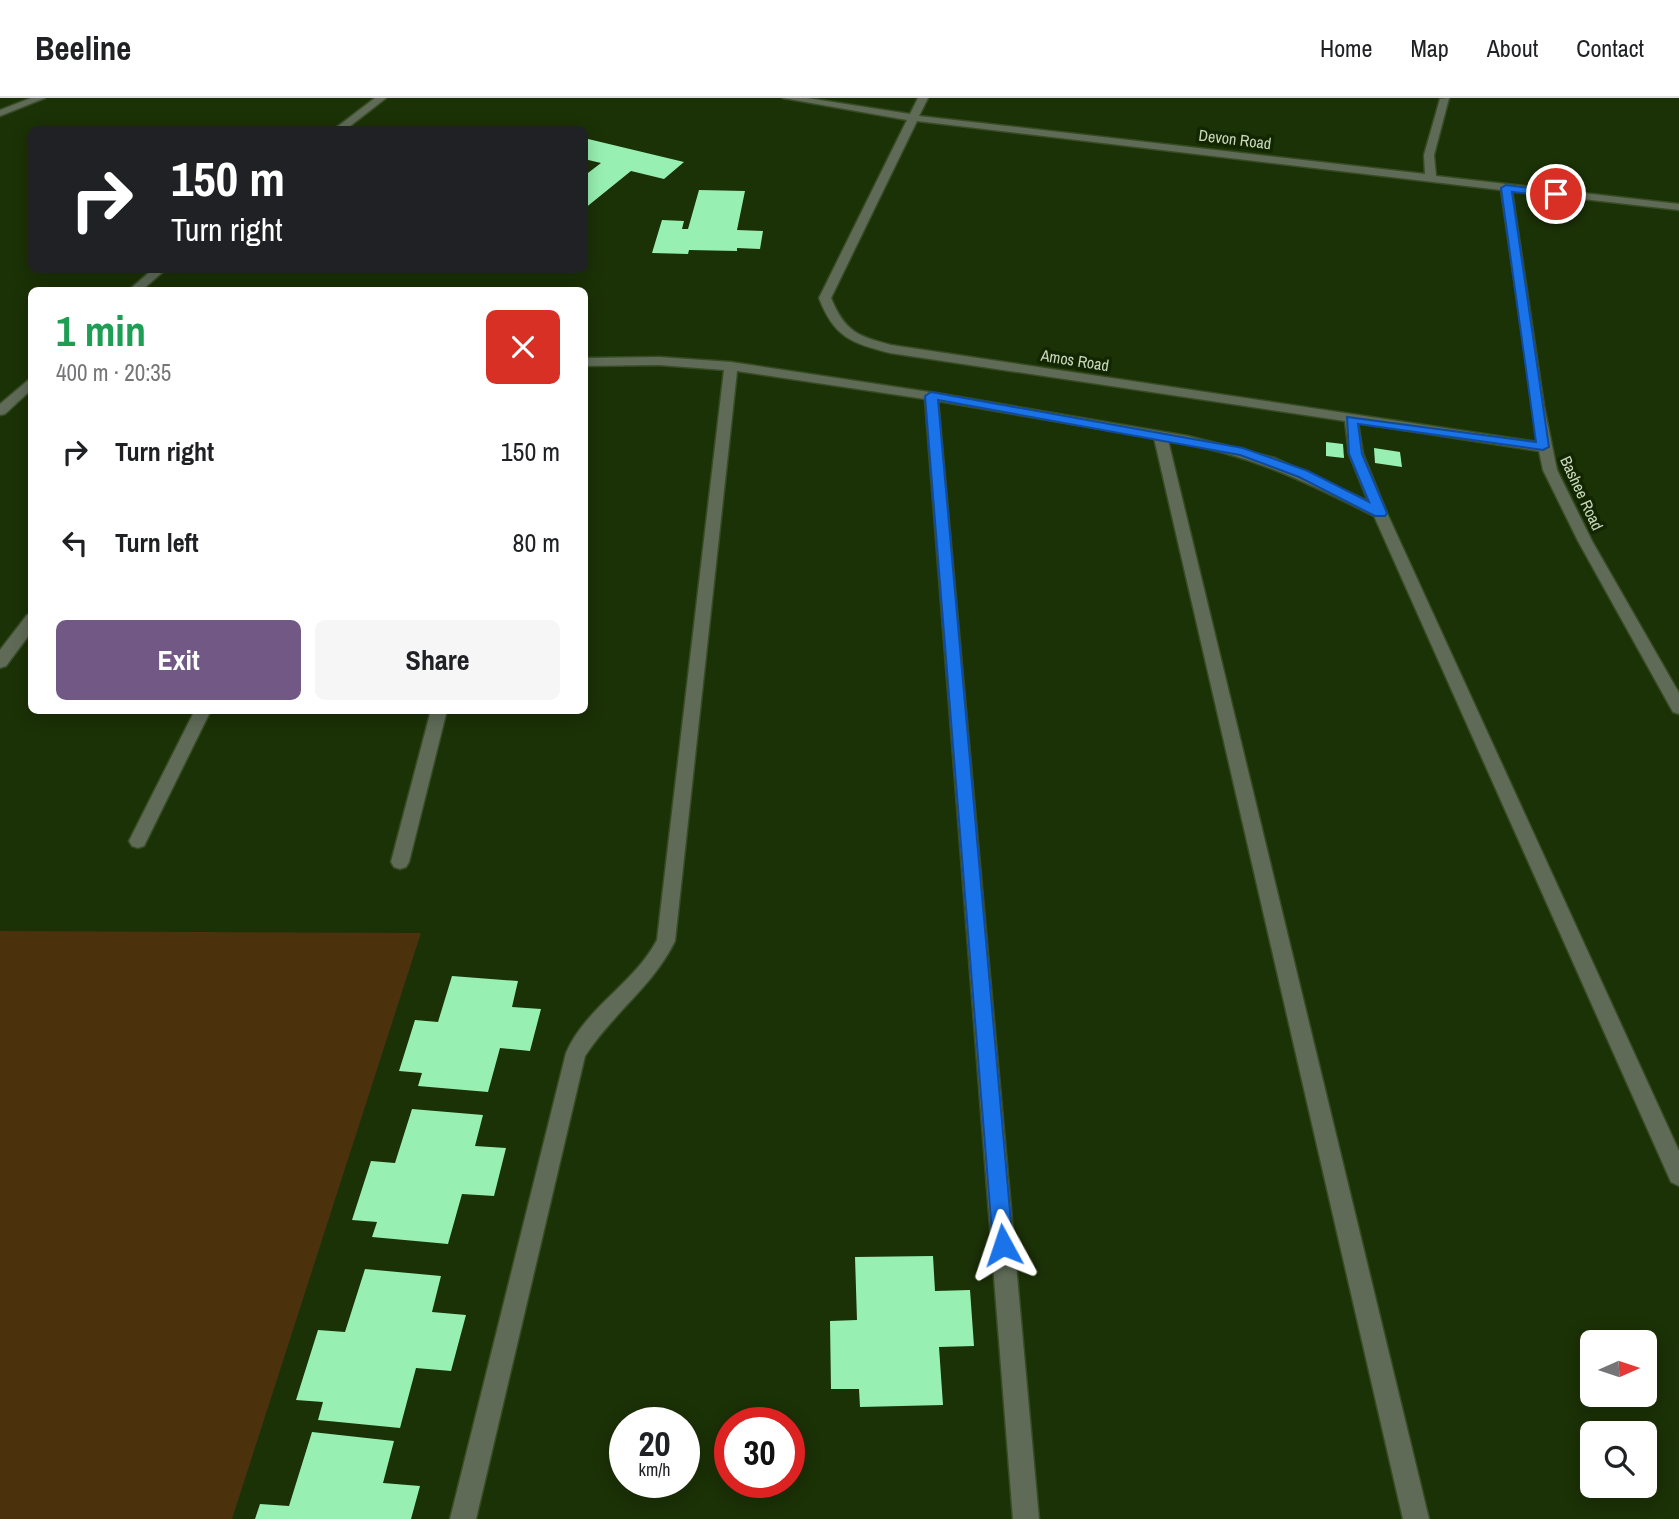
<!DOCTYPE html>
<meta charset="utf-8">
<style>
:root{--surface:#fff;--page:#f6f6f6;--text:#202124;--muted:#757577;--line:#e0e0e0;--accent:#725884}
body{margin:0;font-family:"Archivo Narrow",sans-serif;background:var(--page);color:var(--text);height:100vh;display:flex;flex-direction:column;font-size:26px;white-space:nowrap}
*{box-sizing:border-box;margin:0}
p{font-size:23px;color:var(--muted)}
.icon{flex:none;width:38px;height:38px;fill:none;stroke:currentColor;stroke-width:2;stroke-linecap:round;stroke-linejoin:round}
.map{position:relative;flex:1;overflow:hidden}
.drawer{position:absolute;left:28px;top:189px;width:560px;height:427px;display:flex;flex-direction:column;background:var(--surface);border-radius:10px;box-shadow:0 4px 18px #0003}
.drawer>*{flex:none}
.guide{position:absolute;left:28px;top:28px;width:560px;height:147px;border-radius:10px;box-shadow:0 4px 18px #0003;background:#202124;color:#fff;overflow:hidden}
.needle{width:46px;rotate:87deg}
.buttons{position:absolute;left:1580px;top:1232px;display:grid;gap:14px}
.buttons a{display:grid;place-items:center;width:77px;height:77px;border-radius:10px;background:var(--surface);box-shadow:0 4px 18px #0003;font-size:35px}
.speed{position:absolute;left:609px;top:1309px;display:flex;gap:14px;font-size:35px;font-weight:700;text-align:center}
.speed>*{display:grid;place-content:center;width:91px;height:91px;border-radius:50%;background:var(--surface);box-shadow:0 4px 18px #0003;line-height:1}
.speed small{font-size:18px;font-weight:400}
.speed .limit{border:10px solid #d22;background:#fff;color:#111}
.pin{position:absolute;display:grid;place-items:center;width:60px;height:60px;color:#fff;margin:-30px;border:4px solid #fff;border-radius:50%;box-shadow:0 2px 7px #0007}
.me{position:absolute;width:77px;margin:-38px;rotate:355deg;stroke-linejoin:round;filter:drop-shadow(0 0 5px #0008)}
.turn{display:flex;align-items:center;gap:24px;height:147px;padding:0 28px;font-size:32px}
.turn .icon{width:91px;height:91px;stroke-width:2.5}
.turn b{display:block;font-size:49px;line-height:60px}
.round{display:grid;place-items:center;flex:none;width:74px;height:74px;border-radius:10px;background:var(--page)}
.overview{display:flex;align-items:center;justify-content:space-between;height:119px;padding:0 28px}
h1{font-size:42px;font-weight:700;line-height:52px;color:#1e9e55}
.action{display:flex;gap:14px;margin-top:auto;padding:14px 28px}
.action a{flex:1;height:80px;border-radius:10px;background:var(--accent);color:#fff;font-size:28px;font-weight:700;line-height:80px;text-align:center}
.action a+a{background:var(--page);color:var(--text)}
ul{padding:0;list-style:none}
li{display:flex;align-items:center;gap:21px;height:91px;padding:0 28px}
li div{flex:1}
li b{display:block;font-size:26px}
li em{font-style:normal}
header{display:flex;align-items:center;gap:42px;box-sizing:border-box;height:98px;padding:0 35px;background:var(--surface);border-bottom:2px solid var(--line)}
header strong{font-size:33px}
nav{display:flex;gap:38px;margin-inline-start:auto;font-size:24px}
.map>svg:first-child{display:block}
.green{fill:#4b320d}
.building{fill:#97f0b1}
.lines{fill:none;stroke-linecap:round;stroke-linejoin:round}
.minor-casing{stroke:#374c24;stroke-width:3}
.minor{fill:#5f6b57;fill-rule:evenodd}
.route{fill:#1a73e8;stroke:#114b97;stroke-width:2}
.labels{text-anchor:middle;stroke-width:7;stroke-linejoin:round;paint-order:stroke}
.far-street-label{font-size:16px;fill:#c9d7bf;stroke:#122700}
</style>
<header>
<strong>Beeline</strong>
<nav><a>Home</a><a>Map</a><a>About</a><a>Contact</a></nav>
</header>
<div class="map">
<svg width="1679" height="1421" viewBox="0 0 1679 1421">
<rect width="100%" height="100%" fill="#1b3106"/>
<polygon class="green" points="0,833 421,835 232,1421 0,1421"/>
<g class="building">
<polygon points="584,40 684,64 664,81 631,73 584,111 584,78 601,65 584,61"/>
<polygon points="699,92 745,93 737,132 763,133 760,151 737,150 737,153 689,152 688,156 652,155 662,122 684,123 682,131 688,131"/>
<polygon points="1326,344 1343,346 1344,360 1326,358"/>
<polygon points="1374,350 1400,354 1402,369 1375,365"/>
<polygon points="452,878 518,883 512,909 541,911 530,953 500,950 488,994 418,988 422,975 399,973 415,922 438,924"/>
<polygon points="412,1011 483,1017 475,1048 506,1050 494,1098 462,1096 448,1146 372,1139 377,1124 352,1122 371,1063 395,1065"/>
<polygon points="933,1158 935,1193 970,1192 974,1248 939,1249 943,1307 860,1309 859,1291 831,1291 830,1223 857,1222 855,1159"/>
<polygon points="365,1171 441,1178 432,1214 466,1217 451,1273 416,1270 400,1330 318,1322 323,1304 296,1302 318,1232 345,1234"/>
<polygon points="312,1334 394,1343 383,1385 420,1388 411,1421 255,1421 260,1406 289,1408"/>
</g>
<g class="lines">
<g class="minor-casing">
<g id="minor">
<polygon points="31,0 45,0 0,18 0,12"/>
<polygon points="375,0 386,0 345,32 333,32"/>
<path d="M783,0H807L910,16L918,0H928L919,18L1425,76L1424,57L1440,1L1449,0L1434,57L1436,78L1679,106V112L1512,93L1544,308L1557,372L1592,443L1679,595V616L1673,614L1578,443L1543,372L1539,353L1358,325L1363,356L1387,415L1679,1053V1088L1671,1084L1374,418C1301,381 1250,357 1168,342L1429,1421H1403L1154,340L938,303L1039,1421H1013L925,301L737,273L675,843C654,887 612,916 585,958L476,1421H450L566,955C586,909 634,886 657,842L724,272L659,267L584,268V260L659,259L731,264L936,295L1188,338L1275,360L1368,403L1349,356L1345,323L890,255C851,245 834,239 819,200L907,22ZM917,23L1501,92L1538,344L891,247C858,238 845,234 831,200Z"/>
<polygon points="152,172 165,172 142,192 129,192"/>
<polygon points="32,279 32,291 5,316 0,317 0,306"/>
<polygon points="32,516 32,533 6,568 0,570 0,552 27,517"/>
<polygon points="195,612 211,612 144,748 138,750 132,748 129,743"/>
<polygon points="431,612 447,612 409,764 406,769 400,771 394,769 391,764"/>
</g>
</g>
<use href="#minor" class="minor"/>
</g>
<polygon class="route" points="1506,87 1556,93 1561,96 1556,99 1512,94 1549,349 1543,352 1358,326 1362,356 1387,415 1385,418 1375,418 1299,379 1240,357 938,302 1013,1147 1010,1154 1003,1157 996,1154 993,1147 925,298 931,294 1243,350 1308,373 1369,404 1349,356 1347,319 1536,344 1501,90"/>
<g class="labels">
<g class="far-street-label">
<text transform="translate(1235 41) rotate(7)" y="6">Devon Road</text>
<text transform="translate(1075 262) rotate(9)" y="6">Amos Road</text>
<text transform="translate(1582 395) rotate(65)" y="6">Bashee Road</text>
</g>
</g>
</svg>
<div class="buttons">
<a><svg class="needle" viewBox="-14 -14 28 28"><path d="M0-13l5 13h-10z" fill="#e53935"/><path d="M0 13l5-13h-10z" fill="#757577"/></svg></a>
<a><svg class="icon" aria-label="search" viewBox="0 0 24 24"><circle cx="10" cy="10" r="6"/><path d="M15 15l6 6"/></svg></a>
</div>
<div class="speed"><div>20<small>km/h</small></div><div class="limit">30</div></div>
<div class="pin" style="left:1556px;top:96px;background:#d93025"><svg class="icon" aria-label="arrive" viewBox="0 0 24 24"><path d="M6 21V4h12l-3 4 3 4H6"/></svg></div>
<svg class="me" style="left:1003px;top:1147px" viewBox="-20 -20 40 40"><path d="M0-17L14 15 0 8-14 15z" fill="#1a73e8" stroke="#fff" stroke-width="4"/></svg>
<div class="guide">
<div class="turn"><svg class="icon" aria-label="right" viewBox="0 0 24 24"><path d="M7 20v-9h11M14 6l5 5-5 5"/></svg><div><b>150 m</b>Turn right</div></div>
</div>
<section class="drawer">
<div class="overview"><div><h1>1 min</h1><p>400 m · 20:35</p></div><a class="round" style="background:#d93025;color:#fff"><svg class="icon" aria-label="close" viewBox="0 0 24 24"><path d="M6 6l12 12M18 6L6 18"/></svg></a></div>
<ul>
<li><svg class="icon" aria-label="right" viewBox="0 0 24 24"><path d="M7 20v-9h11M14 6l5 5-5 5"/></svg><div><b>Turn right</b></div><em>150 m</em></li>
<li><svg class="icon" aria-label="left" viewBox="0 0 24 24"><path d="M17 20v-9H6M10 6l-5 5 5 5"/></svg><div><b>Turn left</b></div><em>80 m</em></li>
</ul>
<div class="action"><a>Exit</a><a>Share</a></div>
</section>
</div>
